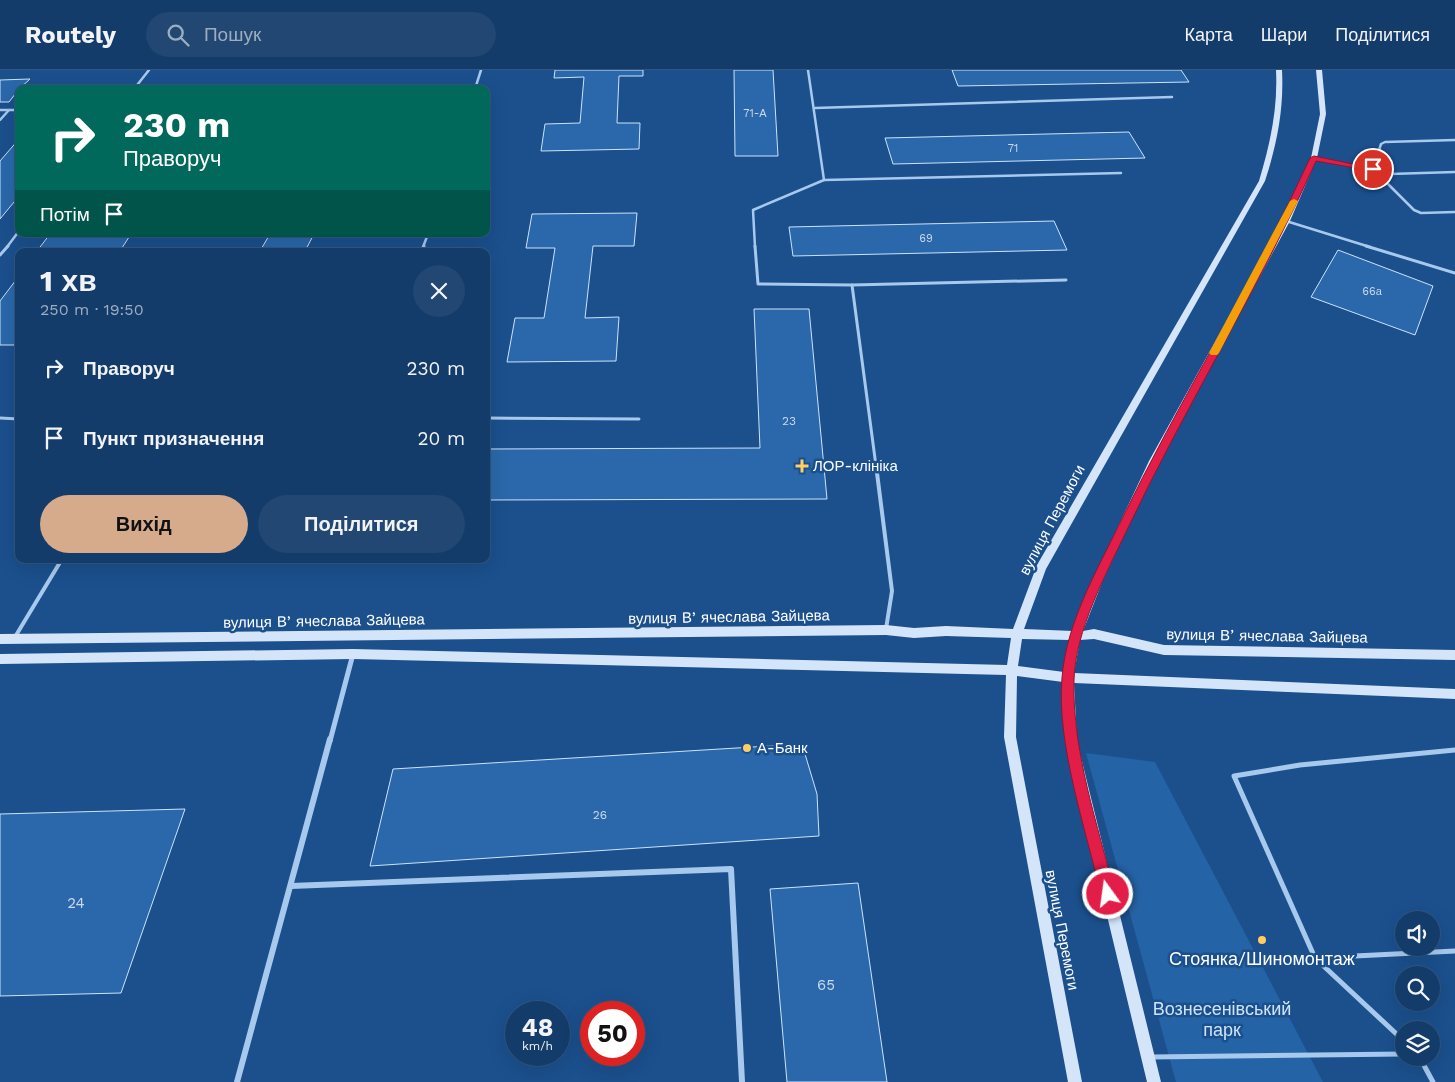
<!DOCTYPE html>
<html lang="uk">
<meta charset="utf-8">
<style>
:root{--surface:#143c6a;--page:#214772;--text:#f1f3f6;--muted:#9dadc1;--line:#33567e;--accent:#d6ab8b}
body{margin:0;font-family:"Work Sans",sans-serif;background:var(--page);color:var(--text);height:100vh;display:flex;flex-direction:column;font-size:19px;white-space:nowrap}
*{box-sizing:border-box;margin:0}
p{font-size:16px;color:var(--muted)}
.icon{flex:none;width:28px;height:28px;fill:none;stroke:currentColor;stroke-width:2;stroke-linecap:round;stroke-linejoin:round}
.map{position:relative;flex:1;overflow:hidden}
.panel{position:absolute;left:15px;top:178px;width:475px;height:315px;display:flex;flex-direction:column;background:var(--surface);border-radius:10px;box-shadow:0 5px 20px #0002,0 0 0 1px var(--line)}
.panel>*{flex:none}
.hud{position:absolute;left:15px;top:15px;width:475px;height:152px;border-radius:10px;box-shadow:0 5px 20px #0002,0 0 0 1px var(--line);background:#00695c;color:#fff;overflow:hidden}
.fabs{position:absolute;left:1395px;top:841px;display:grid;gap:10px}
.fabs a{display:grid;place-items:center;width:45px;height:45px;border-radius:50%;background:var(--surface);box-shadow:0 5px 20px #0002,0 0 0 1px var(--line);font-size:25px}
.speed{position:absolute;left:505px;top:931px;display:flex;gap:10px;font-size:25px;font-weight:700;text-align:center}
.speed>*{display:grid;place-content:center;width:65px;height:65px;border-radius:50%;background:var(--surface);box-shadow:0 5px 20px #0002,0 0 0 1px var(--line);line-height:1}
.speed small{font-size:12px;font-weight:400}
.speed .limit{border:8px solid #d22;background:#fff;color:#111}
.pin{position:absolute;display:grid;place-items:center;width:42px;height:42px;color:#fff;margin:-21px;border:2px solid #fff;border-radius:50%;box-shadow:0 1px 5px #0007}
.me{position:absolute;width:55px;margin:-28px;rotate:346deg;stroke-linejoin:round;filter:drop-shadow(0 0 4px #0008)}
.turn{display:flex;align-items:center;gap:18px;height:105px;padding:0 25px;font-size:22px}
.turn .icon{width:65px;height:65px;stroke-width:2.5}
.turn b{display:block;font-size:35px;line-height:42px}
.then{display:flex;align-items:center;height:48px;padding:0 25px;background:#0003;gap:10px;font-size:19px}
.round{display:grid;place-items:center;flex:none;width:52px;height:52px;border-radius:26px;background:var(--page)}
.overview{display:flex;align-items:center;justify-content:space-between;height:85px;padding:0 25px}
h1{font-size:30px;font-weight:700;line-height:38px}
.action{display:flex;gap:10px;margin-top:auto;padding:10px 25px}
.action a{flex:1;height:58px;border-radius:30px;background:var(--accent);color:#111;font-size:20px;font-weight:700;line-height:58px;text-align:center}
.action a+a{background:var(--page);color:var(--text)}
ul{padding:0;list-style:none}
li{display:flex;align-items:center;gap:15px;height:70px;padding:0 25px}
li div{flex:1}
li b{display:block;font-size:19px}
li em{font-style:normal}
header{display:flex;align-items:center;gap:30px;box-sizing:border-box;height:70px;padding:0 25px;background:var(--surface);border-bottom:1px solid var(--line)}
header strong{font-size:24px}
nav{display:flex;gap:28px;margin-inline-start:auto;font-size:18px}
.search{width:350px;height:45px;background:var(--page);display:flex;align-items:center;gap:12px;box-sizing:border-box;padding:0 18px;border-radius:28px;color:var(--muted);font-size:19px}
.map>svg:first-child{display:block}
.green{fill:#2463a6}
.building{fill:#2a68ab;stroke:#cce3fa}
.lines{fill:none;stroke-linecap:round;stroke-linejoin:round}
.service-far3{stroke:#a7c9ed;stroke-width:2.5}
.service-far2{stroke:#a7c9ed;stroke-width:3}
.service-far1{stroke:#a7c9ed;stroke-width:4}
.service{stroke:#a7c9ed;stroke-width:5}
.minor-far1{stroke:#a7c9ed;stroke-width:5}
.minor{stroke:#a7c9ed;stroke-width:6}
.secondary{fill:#d4e5fa;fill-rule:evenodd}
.route{fill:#e11d48;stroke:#92132f}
.slow{fill:#f59e0b}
.poi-dot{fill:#ffcd63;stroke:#1b508d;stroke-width:2}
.labels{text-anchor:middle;stroke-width:5;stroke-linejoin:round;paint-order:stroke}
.far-number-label{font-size:11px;fill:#cad9ea}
.number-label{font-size:12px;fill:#cad9ea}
.poi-label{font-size:15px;fill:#fff;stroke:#1b508d;text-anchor:start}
.street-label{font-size:15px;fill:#fff;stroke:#1b508d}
.near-number-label{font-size:15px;fill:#cad9ea}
.near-poi-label{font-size:18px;fill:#fff;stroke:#1b508d}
.near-park-label{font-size:18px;fill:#cce3fa;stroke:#1b508d}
</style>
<header>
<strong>Routely</strong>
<div class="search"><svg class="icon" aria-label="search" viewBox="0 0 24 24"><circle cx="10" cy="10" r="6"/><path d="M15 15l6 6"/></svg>Пошук</div>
<nav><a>Карта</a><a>Шари</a><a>Поділитися</a></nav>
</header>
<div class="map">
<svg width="1455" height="1012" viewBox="0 0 1455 1012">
<rect width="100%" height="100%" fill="#1b508d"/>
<polygon class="green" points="1086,683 1155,692 1323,1012 1176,1012"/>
<g class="building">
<polygon points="555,0 643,0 643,6 619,6 617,53 640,53 639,79 541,81 545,54 580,53 584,7 554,8"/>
<polygon points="734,0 773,0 778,86 735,86"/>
<polygon points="952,0 1181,0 1189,12 958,16"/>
<polygon points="30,9 19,19 9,32 0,32 0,10"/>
<polygon points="1129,62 1145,88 893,94 885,68"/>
<polygon points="19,69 19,126 0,149 0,91"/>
<polygon points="637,143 634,176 593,176 585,248 619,247 616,291 507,292 515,248 544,248 555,178 526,178 532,144"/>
<polygon points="1054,151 1067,180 793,186 789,157"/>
<polygon points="50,164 131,164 120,181 37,181"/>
<polygon points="270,164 314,164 305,181 260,181"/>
<polygon points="1338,180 1433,216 1415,265 1311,227"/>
<polygon points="19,206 19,275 0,275 0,231"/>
<polygon points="754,239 809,239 827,429 486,430 486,379 760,378"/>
<polygon points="802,674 817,724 819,766 370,796 393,699"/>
<polygon points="185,739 121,923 0,926 0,744"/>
<polygon points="858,813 887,1012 787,1012 770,819"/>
</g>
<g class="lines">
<g class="service-far3">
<polyline points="134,19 149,0"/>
<polyline points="475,19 481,0"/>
<polyline points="815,38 1172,27"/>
<polyline points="0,40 9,40"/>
<polyline points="0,50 9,40 19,40"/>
<polyline points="1455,70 1385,72 1381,74 1373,99 1414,140 1421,143 1455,142"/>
<polyline points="1314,88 1390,104 1455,102"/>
<polyline points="824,110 1121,103"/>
<polyline points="1286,151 1370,177"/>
<polyline points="7,177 19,161"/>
<polyline points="423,177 428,164"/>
<polyline points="755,177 753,140 824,110 808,0"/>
</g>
<g class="service-far2">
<polyline points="755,176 758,214 852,215 876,396"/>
<polyline points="1366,176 1455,203"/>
<polyline points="422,181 424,176"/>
<polyline points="0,185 8,176"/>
<polyline points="852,215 1066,210"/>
<polyline points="0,348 19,349"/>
<polyline points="486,348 639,349"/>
</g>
<g class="service-far1">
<polyline points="876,395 892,521 886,559"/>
<polyline points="15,567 62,489"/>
</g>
<g class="service">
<polyline points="1315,888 1455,881"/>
<polyline points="1404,971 1315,888 1234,706 1300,695 1455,680"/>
<polyline points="1151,987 1404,984"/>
<polyline points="1420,988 1433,1012"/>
</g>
<polyline class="minor-far1" points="330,671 353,584"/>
<g class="minor">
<polyline points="291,816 731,799 742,1012"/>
<polyline points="237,1012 330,669"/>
</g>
<path class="secondary" d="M1276,0H1282C1284,39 1277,74 1265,111L1046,499L1024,559L1073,561L1093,510L1149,391L1282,151L1311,88L1320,44L1316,0H1322L1326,44L1317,88L1290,151L1159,391L1103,510L1083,561L1094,559L1164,575L1455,580V590L1164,585L1094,569L1080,570L1074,603L1455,619V629L1074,613L1077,671L1161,1012H1147L1065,671L1063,612L1017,606L1016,667L1082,1012H1068L1004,667L1006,605L353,589L0,594V584L353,579L1007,595L1011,568L946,566L914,568L886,565L0,574V564L886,555L914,558L946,556L1013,559L1037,495L1259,111C1270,74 1278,39 1276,0ZM1022,569L1070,570L1064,602L1018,596Z"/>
</g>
<path class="route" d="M1314,86L1377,99L1373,101L1316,91C1260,217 1186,335 1127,460C1106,504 1075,561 1074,610C1072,682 1098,755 1115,824L1113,830L1108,832L1103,830L1101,824C1086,761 1056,672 1062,608C1066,554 1096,502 1119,455C1179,330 1253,214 1310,88Z"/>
<polygon class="slow" points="1294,129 1298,131 1219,283 1217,285 1211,285 1209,283 1290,131"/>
<g class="poi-dot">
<path d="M799.5 388.5h5v5h5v5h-5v5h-5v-5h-5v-5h5z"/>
<circle cx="747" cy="678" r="5"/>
<circle cx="1262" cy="870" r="5"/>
</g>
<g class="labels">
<g class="far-number-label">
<text x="755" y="47">71-А</text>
<text x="1013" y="82">71</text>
<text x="926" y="172">69</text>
<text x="1372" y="225">66а</text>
</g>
<g class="number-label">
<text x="789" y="355">23</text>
<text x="600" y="749">26</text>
</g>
<g class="poi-label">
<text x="813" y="401">ЛОР-клініка</text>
<text x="757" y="683">А-Банк</text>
</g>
<g class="street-label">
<text transform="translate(1052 450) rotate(-62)" y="5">вулиця Перемоги</text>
<text transform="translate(729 547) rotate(-1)" y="5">вулиця Вʼячеслава Зайцева</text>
<text transform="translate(324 551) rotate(-1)" y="5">вулиця Вʼячеслава Зайцева</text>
<text transform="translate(1267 566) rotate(1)" y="5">вулиця Вʼячеслава Зайцева</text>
<text transform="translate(1062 860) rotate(79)" y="5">вулиця Перемоги</text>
</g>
<g class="near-number-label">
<text x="76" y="838">24</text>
<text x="826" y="920">65</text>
</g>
<g class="near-poi-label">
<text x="1262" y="895">Стоянка/Шиномонтаж</text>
</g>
<g class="near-park-label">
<text x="1222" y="945">Вознесенівський<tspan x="1222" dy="21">парк</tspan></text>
</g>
</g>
</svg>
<div class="fabs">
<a><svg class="icon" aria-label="sound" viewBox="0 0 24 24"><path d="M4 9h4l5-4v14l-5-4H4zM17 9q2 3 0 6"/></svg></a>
<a><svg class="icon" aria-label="search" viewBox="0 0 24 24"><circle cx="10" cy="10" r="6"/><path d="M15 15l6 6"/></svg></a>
<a><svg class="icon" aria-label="layers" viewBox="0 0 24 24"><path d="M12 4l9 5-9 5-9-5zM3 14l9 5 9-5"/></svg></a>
</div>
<div class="speed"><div>48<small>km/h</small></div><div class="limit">50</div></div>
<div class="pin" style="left:1373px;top:99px;background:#d93025"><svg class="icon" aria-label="arrive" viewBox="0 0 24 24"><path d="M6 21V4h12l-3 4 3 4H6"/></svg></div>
<svg class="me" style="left:1108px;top:824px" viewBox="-20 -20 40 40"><circle r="17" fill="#e11d48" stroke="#fff" stroke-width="3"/><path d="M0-11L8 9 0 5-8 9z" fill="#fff"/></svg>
<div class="hud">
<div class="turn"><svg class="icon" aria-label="right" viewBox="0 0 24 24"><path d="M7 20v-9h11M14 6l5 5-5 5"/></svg><div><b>230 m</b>Праворуч</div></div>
<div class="then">Потім<svg class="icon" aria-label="arrive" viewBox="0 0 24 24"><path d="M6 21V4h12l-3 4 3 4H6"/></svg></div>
</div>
<section class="panel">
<div class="overview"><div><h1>1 хв</h1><p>250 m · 19:50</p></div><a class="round"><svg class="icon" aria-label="close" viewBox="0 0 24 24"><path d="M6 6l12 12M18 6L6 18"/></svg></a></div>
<ul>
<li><svg class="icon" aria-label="right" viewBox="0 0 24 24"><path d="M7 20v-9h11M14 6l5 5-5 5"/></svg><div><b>Праворуч</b></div><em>230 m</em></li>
<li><svg class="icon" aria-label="arrive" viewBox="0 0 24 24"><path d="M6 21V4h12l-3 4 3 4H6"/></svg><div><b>Пункт призначення</b></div><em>20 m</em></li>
</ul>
<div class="action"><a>Вихід</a><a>Поділитися</a></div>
</section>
</div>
